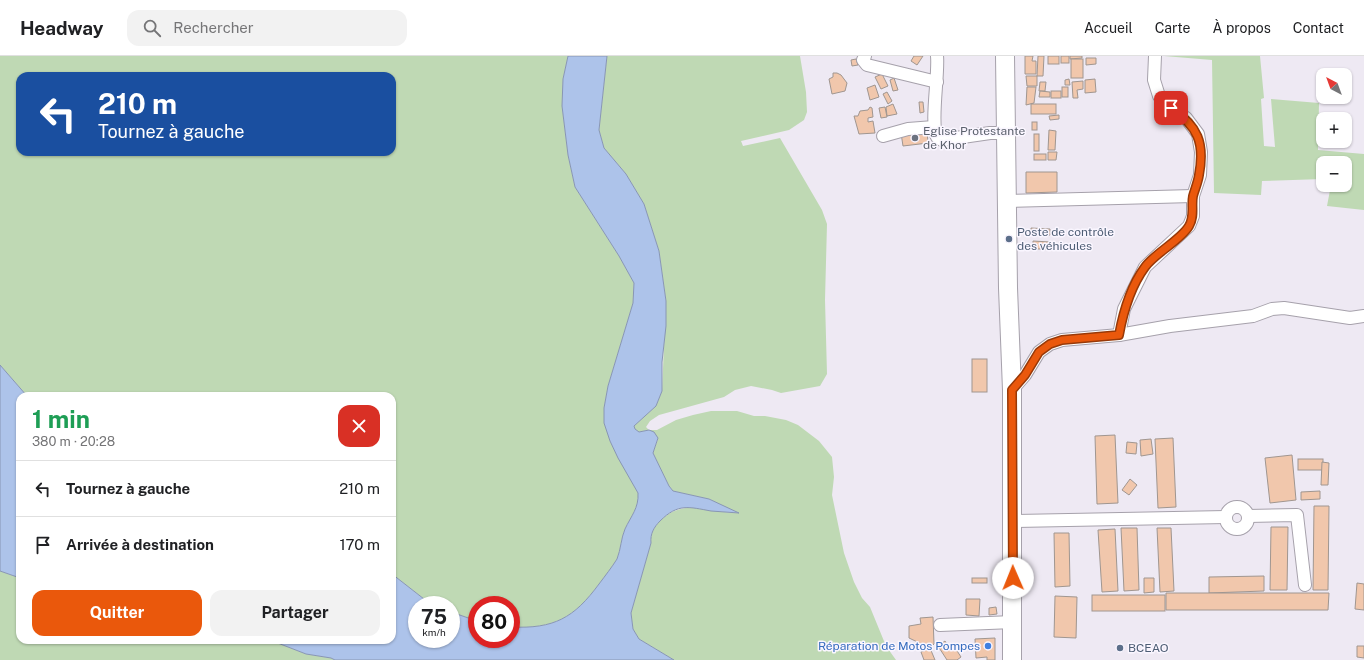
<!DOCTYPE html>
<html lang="fr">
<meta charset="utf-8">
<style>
:root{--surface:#fff;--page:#f2f2f2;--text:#202124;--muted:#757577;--line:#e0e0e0;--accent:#ea580c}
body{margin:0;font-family:"Public Sans",sans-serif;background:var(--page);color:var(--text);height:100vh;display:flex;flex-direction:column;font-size:15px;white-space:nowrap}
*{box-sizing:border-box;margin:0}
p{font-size:13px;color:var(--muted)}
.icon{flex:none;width:22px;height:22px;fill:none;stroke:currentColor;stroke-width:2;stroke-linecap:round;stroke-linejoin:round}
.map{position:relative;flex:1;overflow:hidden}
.side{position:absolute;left:16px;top:336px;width:380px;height:252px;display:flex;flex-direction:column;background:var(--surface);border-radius:12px;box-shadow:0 1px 3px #0004}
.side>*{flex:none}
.hud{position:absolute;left:16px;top:16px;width:380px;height:84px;border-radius:12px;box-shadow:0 1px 3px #0004;background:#1a4fa0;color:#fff;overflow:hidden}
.needle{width:26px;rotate:319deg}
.tools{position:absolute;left:1316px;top:12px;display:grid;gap:8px}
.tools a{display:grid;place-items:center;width:36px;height:36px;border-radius:8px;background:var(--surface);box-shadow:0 1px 3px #0004;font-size:20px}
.speed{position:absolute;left:408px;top:540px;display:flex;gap:8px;font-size:20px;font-weight:700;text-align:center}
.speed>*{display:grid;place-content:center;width:52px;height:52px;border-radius:50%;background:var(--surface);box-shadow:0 1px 3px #0004;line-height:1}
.speed small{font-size:10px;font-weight:400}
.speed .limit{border:6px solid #d22;background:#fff;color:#111}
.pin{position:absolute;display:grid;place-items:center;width:34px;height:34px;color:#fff;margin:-17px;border-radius:8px;box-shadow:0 2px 6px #0006}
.me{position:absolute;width:44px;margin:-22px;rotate:359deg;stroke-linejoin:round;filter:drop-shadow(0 0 3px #0008)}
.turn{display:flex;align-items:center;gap:14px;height:84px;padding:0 16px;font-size:18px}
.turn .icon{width:52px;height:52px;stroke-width:2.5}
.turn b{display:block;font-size:28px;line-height:34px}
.round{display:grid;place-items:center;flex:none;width:42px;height:42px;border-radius:12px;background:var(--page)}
.head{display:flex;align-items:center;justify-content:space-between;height:68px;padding:0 16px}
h1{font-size:24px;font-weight:700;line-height:30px;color:#1e9e55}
.button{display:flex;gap:8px;margin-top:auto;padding:8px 16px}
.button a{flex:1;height:46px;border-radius:12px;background:var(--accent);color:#fff;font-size:16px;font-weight:700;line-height:46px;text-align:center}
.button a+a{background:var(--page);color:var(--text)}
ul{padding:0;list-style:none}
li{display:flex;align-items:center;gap:12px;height:56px;padding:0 16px;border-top:1px solid var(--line)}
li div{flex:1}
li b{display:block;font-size:15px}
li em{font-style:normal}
header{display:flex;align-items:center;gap:24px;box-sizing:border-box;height:56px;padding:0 20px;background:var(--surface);border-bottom:1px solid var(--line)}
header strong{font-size:19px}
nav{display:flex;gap:22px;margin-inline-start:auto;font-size:14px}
.search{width:280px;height:36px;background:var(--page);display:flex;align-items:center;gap:10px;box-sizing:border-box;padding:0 14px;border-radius:12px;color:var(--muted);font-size:15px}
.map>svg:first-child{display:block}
.green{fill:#bfd9b4;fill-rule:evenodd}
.water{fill:#adc3ea;stroke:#8896b3}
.building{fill:#f1c7ac;stroke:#a09690}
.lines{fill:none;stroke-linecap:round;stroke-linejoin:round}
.minor-casing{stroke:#a6a1ab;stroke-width:14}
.highway-casing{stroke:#a6a1ab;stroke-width:20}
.minor{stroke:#fff;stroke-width:12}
.highway{stroke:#fff;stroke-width:18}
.route-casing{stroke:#983908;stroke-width:10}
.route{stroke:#ea580c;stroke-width:7}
.worship-dot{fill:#6b7280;stroke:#faf6ff;stroke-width:1.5}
.service-dot{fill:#5c6f8a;stroke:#faf6ff;stroke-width:1.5}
.shop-dot{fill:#3f7fe0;stroke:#faf6ff;stroke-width:1.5}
.labels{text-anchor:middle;stroke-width:3;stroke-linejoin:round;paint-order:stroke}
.worship-label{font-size:12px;fill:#5b616d;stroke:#faf6ff;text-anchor:start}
.service-label{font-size:12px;fill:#4e5e75;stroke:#faf6ff;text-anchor:start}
.shop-label{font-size:12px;fill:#366cbe;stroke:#faf6ff;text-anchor:end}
</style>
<header>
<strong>Headway</strong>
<div class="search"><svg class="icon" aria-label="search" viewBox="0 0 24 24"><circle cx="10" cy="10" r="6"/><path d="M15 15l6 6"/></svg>Rechercher</div>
<nav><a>Accueil</a><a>Carte</a><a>À propos</a><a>Contact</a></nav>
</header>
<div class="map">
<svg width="1364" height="604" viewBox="0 0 1364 604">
<rect width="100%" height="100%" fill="#eee9f3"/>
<g class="green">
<path d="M0,0H568L563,23L562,50L568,99L575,131L619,200L634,227L633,247L608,330L604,352L610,385L638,437C639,452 631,460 625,473C621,482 621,493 617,503C612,512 605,520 599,528C574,562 554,573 511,571V549H477V565L451,556V549H436L424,543L392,518V340H27L0,309ZM20,20H392V96H20Z"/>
<path d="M607,0H800L806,36L807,56L804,64L789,74L741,85L743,90L780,82L822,154L827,168L825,244L827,318L820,330L781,337L772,334L751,330L735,334L724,341L659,359L650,365L646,371L649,374H657L676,364L693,359L711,355H737L754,360H765L786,364L798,369L819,385L832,401L834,421L832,439L844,497L854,526L862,542L870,551L886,590L896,604H674L639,583L633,573L631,557L651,487C650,478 654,471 660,465C684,441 709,457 737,457L709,443L673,435L669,430L653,397L658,383L649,374L639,376L635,374L634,370L656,350L662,335L666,245L659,195L644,148L626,118L604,92L599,74Z"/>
<polygon points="1164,0 1260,0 1264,42 1261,43 1264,90 1275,91 1271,43 1319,47 1318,94 1364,98 1364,154 1327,150 1331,129 1345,129 1345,107 1323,107 1323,123 1262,125 1261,139 1214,137 1212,4"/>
<polygon points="0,515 20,522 20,584 270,584 306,598 331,602 335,604 0,604"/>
</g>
<g class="water">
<path d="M568,0H607L599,74L604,92L626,118L644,148L659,195L666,245V270L662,306V335L656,350L634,370L635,373L639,376L649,374L654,376L658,382L653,397L669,430L673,435L709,443L739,457C730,456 720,456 711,455C689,451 678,447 660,465C654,471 650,478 651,487L631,557L633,573L639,583L674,604H335L331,602L306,598L270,584H392V518L424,543L436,549H417V583H451V556L477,565V583H511V571C554,573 574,562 599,528C605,520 612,511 617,503C621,493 621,482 625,473C631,460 639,452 638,437L618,402L610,385L604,367V352L608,330L633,247L634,227L619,200L575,131L568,99L562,50L563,23Z"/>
<polygon points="0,309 27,340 20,340 20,522 0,515"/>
</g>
<g class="building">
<polygon points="914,0 923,0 917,9 911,5"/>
<polygon points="1025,0 1033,0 1032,5 1036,5 1036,18 1025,18"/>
<polygon points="1038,0 1044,0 1043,20 1037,20"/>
<rect x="1048" y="0" width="11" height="8"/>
<rect x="1061" y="0" width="8" height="7"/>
<polygon points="1070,0 1082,0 1082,2 1070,3"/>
<polygon points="1086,2 1096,2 1096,8 1086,9"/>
<polygon points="856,3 858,9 852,10 851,4"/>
<rect x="1071" y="3" width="12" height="19"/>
<polygon points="833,17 837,17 841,19 847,27 845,35 832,38 829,23 833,21"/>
<polygon points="882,18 888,30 881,33 875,21"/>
<polygon points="1026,20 1037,20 1037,30 1027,30"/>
<polygon points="894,22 898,34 893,35 890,24"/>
<polygon points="1069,23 1070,29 1065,29 1065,24"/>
<polygon points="1095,23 1096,36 1085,37 1085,24"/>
<polygon points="1083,25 1083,33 1077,34 1078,42 1073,42 1072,26"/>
<polygon points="1040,26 1046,26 1045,35 1039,35"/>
<polygon points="875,29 879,41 870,44 867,32"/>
<polygon points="1027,31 1036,31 1034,47 1026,49"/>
<rect x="1062" y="31" width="6" height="10"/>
<polygon points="1040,35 1050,36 1050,41 1039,41"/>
<rect x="1051" y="35" width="10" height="7"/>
<polygon points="887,36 892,45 888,48 883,38"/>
<polygon points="919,46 923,46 924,56 920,57"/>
<polygon points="893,48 897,58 887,60 886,51"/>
<rect x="1031" y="48" width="25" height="10"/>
<polygon points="870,51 872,52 873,61 868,62 868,66 873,65 875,77 859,78 854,60 858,60 860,55 868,54"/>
<polygon points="885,51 887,61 881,62 879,52"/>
<polygon points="1059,59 1059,63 1050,64 1049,60"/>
<rect x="1032" y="66" width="5" height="8"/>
<polygon points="927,74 928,87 903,90 901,77"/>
<polygon points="1049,74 1056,75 1055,94 1048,94"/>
<rect x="1034" y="78" width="5" height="17"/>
<polygon points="1048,96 1057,96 1056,104 1048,104"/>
<rect x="1034" y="98" width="12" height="6"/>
<polygon points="1026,116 1057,116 1057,136 1026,137"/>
<polygon points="1031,172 1050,173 1050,179 1031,179"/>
<polygon points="1033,185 1050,186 1050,193 1033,193"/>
<rect x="972" y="303" width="15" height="33"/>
<polygon points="1115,379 1118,447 1097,448 1095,380"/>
<polygon points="1173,382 1176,451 1158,452 1155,383"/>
<polygon points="1151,383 1153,398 1141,400 1140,384"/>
<polygon points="1127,386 1137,387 1136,398 1126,397"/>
<polygon points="1292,399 1296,444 1270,447 1265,402"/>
<rect x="1298" y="403" width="25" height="11"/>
<polygon points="1322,406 1329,407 1328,429 1321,429"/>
<polygon points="1130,423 1137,429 1129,439 1122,434"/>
<polygon points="1320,435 1320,443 1301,444 1301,436"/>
<polygon points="1314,450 1329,450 1328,534 1313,534"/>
<polygon points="1271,471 1288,471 1287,534 1270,534"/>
<polygon points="1121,472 1137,472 1139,534 1124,535"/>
<polygon points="1157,472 1171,472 1174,535 1160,536"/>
<polygon points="1115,473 1118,535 1102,536 1098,474"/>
<polygon points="1054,477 1069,477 1070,530 1055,531"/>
<polygon points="1264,520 1264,535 1209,537 1209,521"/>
<rect x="972" y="522" width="15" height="5"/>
<polygon points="1144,522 1154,522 1154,536 1144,537"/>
<polygon points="1357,527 1364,528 1364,554 1355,553"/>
<polygon points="1166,537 1329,537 1328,554 1166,554"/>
<rect x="1092" y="539" width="73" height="16"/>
<polygon points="1055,540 1077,541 1076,582 1054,581"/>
<polygon points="966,543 980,543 979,560 966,559"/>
<polygon points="996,551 997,558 989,559 989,552"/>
<polygon points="933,561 934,588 930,592 909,582 909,570 921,568 920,562"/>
<polygon points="995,582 995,604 987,604 987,601 976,602 975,583"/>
<polygon points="945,585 948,590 952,587 961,601 957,604 947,604 938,590"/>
<polygon points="1357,590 1364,590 1364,602 1357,601"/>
<polygon points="930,592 935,604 924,604 921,596"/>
</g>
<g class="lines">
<g class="minor-casing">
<g id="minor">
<polyline points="865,0 863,4 867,9 937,26"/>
<path d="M937,0C939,18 930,68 937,81L942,84L990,77H1006"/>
<polyline points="883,80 908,73 934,71"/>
<polyline points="1007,145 1193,140"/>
<polyline points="1119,279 1124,253 1145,211 1189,170 1193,160 1193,140 1200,119 1201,96 1198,78 1186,62 1171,52 1159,40 1154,24 1155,0"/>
<polyline points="1012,334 1025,319 1039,296 1050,288 1062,284 1119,279 1170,270 1253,260 1272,253 1284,252 1350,262 1364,260"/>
<circle cx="1237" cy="462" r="11"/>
<polyline points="1248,460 1297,459 1305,529"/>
<polyline points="1012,465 1226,461"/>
<polyline points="940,569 1013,566"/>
</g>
</g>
<g class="highway-casing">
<polyline id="highway" points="1005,0 1008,232 1012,334 1012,604"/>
</g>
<use href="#minor" class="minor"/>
<use href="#highway" class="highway"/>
</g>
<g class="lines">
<g class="route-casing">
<path id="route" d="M1013,522L1012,334L1025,319L1039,296L1050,288L1062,284L1119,279C1123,257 1131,230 1145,211C1155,197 1181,184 1189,170C1195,160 1191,150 1193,140C1195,133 1198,126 1199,119C1205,87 1198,70 1171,52"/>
</g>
<use href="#route" class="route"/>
</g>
<circle class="worship-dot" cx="915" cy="82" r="4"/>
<g class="service-dot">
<circle cx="1009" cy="183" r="4"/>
<circle cx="1120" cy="592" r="4"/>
</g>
<circle class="shop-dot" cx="988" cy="590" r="4"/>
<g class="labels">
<g class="worship-label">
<text x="923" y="79">Eglise Protestante<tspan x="923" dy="14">de Khor</tspan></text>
</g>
<g class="service-label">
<text x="1017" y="180">Poste de contrôle<tspan x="1017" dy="14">des véhicules</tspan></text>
<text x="1128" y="596">BCEAO</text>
</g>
<g class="shop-label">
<text x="980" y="594">Réparation de Motos Pompes</text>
</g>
</g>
</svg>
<div class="tools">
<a><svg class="needle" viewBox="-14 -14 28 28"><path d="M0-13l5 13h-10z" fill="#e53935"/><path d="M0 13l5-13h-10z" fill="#757577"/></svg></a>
<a>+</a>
<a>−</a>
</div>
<div class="speed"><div>75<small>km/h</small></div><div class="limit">80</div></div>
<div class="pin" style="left:1171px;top:52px;background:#d93025"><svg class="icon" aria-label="arrive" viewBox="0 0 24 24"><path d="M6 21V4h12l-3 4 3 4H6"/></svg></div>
<svg class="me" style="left:1013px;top:522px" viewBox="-20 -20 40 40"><circle r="19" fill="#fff"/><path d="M0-13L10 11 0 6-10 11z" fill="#ea580c"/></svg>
<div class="hud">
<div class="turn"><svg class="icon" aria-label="left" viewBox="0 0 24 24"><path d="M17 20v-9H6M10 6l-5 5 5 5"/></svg><div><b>210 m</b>Tournez à gauche</div></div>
</div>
<section class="side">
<div class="head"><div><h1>1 min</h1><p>380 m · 20:28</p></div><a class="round" style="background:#d93025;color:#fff"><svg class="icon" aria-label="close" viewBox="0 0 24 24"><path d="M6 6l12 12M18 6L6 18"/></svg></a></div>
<ul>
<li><svg class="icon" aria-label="left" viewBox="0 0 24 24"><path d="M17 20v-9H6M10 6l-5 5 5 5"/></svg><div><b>Tournez à gauche</b></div><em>210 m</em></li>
<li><svg class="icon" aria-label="arrive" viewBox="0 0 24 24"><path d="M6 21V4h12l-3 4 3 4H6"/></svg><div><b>Arrivée à destination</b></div><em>170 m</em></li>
</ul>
<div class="button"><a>Quitter</a><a>Partager</a></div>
</section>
</div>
